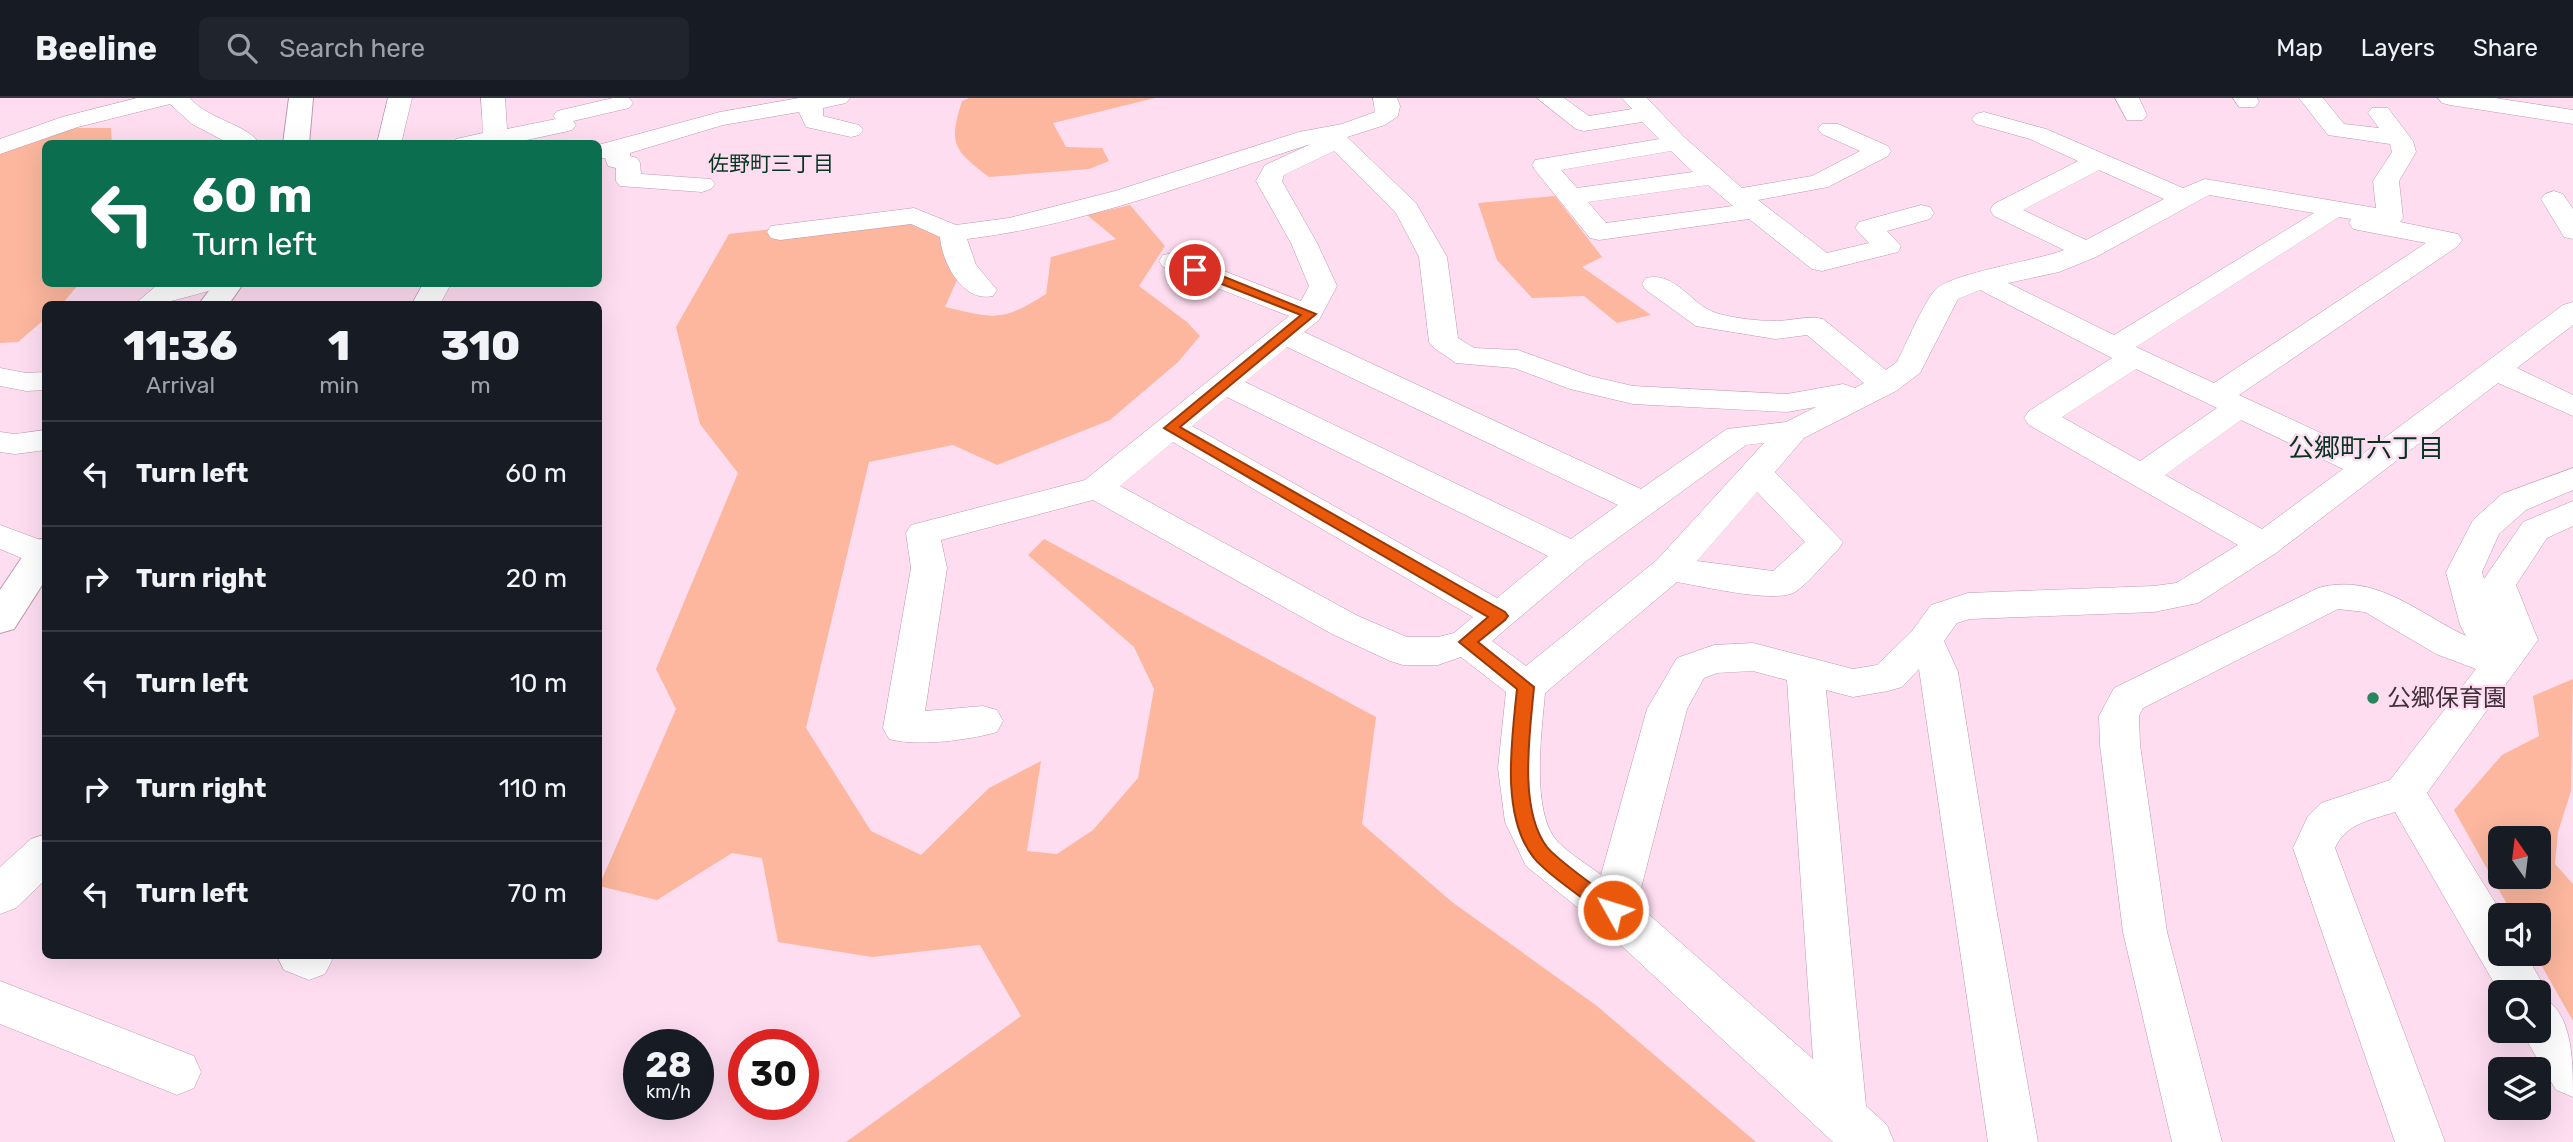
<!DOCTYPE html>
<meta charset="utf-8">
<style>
:root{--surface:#171b24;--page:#20242c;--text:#f1f3f6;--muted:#9ea1a6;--line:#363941}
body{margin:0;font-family:Rubik,"Noto Sans JP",sans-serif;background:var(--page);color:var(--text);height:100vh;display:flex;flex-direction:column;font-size:26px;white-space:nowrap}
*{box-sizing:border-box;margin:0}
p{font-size:23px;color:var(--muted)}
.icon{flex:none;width:38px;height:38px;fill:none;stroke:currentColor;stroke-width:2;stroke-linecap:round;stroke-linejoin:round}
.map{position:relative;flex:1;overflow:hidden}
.drawer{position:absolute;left:42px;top:203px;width:560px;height:658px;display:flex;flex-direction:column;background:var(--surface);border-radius:10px;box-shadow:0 7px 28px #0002}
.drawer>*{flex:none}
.hud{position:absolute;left:42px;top:42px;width:560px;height:147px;border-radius:10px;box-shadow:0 7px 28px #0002;background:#0b6e4f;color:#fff;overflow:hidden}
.needle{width:46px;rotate:346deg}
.tools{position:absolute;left:2488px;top:728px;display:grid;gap:14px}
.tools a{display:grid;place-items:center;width:63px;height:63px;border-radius:10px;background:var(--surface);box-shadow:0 7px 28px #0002;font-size:35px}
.speed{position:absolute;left:623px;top:931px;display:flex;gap:14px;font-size:35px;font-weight:700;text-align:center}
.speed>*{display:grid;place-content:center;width:91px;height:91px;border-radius:50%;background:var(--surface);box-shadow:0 7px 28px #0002;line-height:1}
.speed small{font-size:18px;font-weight:400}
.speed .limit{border:10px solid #d22;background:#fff;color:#111}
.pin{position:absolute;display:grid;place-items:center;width:60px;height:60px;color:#fff;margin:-30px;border:4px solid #fff;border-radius:50%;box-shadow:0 2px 7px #0007}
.me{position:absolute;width:77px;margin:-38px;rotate:309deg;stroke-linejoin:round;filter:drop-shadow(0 0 5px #0008)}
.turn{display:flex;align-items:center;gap:24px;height:147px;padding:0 35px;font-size:32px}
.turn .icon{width:91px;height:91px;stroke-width:2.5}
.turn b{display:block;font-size:49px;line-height:60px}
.eta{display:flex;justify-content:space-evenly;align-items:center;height:119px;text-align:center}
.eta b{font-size:42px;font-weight:800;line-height:49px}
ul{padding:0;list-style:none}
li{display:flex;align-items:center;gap:21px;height:105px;padding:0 35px;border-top:2px solid var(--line)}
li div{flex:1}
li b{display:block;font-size:26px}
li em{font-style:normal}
header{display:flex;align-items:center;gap:42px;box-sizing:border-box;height:98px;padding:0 35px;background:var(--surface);border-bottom:2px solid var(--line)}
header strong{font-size:33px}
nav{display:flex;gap:38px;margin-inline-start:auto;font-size:24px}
.search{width:490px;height:63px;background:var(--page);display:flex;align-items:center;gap:18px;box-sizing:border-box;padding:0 24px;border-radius:10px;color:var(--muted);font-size:26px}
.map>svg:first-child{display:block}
.green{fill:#fcb79e;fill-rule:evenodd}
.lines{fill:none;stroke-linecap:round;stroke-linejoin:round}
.minor-casing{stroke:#bf98b1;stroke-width:1}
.major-casing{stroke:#bf98b1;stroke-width:2}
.minor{fill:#fff;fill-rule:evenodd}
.major{fill:#fff;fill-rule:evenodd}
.route{fill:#ea580c;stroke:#983908;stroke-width:2}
.poi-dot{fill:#28865e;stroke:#feddf1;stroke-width:2.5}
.labels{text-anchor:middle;stroke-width:5;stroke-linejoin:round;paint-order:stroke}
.far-neighbourhood-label{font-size:21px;fill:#063421;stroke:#feddf1}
.poi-label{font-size:24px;fill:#40303a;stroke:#feddf1;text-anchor:start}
.neighbourhood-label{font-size:26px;fill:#063421;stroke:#feddf1}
</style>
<header>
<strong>Beeline</strong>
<div class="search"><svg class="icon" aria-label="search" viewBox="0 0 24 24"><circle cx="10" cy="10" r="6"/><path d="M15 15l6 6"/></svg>Search here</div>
<nav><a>Map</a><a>Layers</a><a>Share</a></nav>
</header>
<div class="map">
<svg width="2573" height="1044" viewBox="0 0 2573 1044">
<rect width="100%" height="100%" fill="#feddf1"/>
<g class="green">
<path d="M969,0H1155L1053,25L1066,49L1102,50L1109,63L1089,71L989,79C954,52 948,47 962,3Z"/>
<polygon points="73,30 111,30 112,45 46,46 46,186 79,186 62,206 46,206 45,221 18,244 0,245 0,56"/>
<polygon points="1555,98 1602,159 1582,169 1651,217 1617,225 1584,198 1532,200 1497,162 1478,105"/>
<path d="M1130,107L1165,148L1139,188L1187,224L1200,238L1178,264L1110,322L997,367L953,347L869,364L806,630L871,733L921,757L989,690L1041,663L1027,753L1057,756L1093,732L1138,680L1154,591L1134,549L1028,457L1044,441L1376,619L1362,726L1452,804L1597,908L1756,1044H846L1021,918L980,847L872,859L778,844L762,760L732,755L657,802L599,788L676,611L656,571L738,375L700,326L676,229L729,136L908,116L958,129L957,182L945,209C994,220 1001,225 1046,196L1051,159L1116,141L1087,117Z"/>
<path d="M2573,581L2571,693L2558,734L2555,766L2573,786V923L2535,856H2539V817H2513L2454,712L2502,657L2539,638L2533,598ZM2539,740V779H2501V740Z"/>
</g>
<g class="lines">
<g class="minor-casing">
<g id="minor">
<path d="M137,0H190C208,22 246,25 260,46H230L192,26L170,6L78,29L0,56V41L62,19Z"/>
<polygon points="388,0 412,0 401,46 377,46"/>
<polygon points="481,0 505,0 507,31 556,21 553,18 557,13 613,0 629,0 633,5 629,10 573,23 576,27 572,32 564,34 508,46 453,46 456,41 483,35"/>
<polygon points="799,0 850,0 846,5 823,10 823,18 859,27 863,32 859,37 851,39 806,29 799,14 723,27 630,55 630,58 637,60 640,65 641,76 711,81 715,86 711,91 702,94 620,88 616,83 616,70 608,68 605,60 598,61 598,47 720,14"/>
<path d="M1373,0H1397L1400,8L1398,18L1385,27L1347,39L1416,105L1447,159L1458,240L1474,250L1518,252L1590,278L1633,288L1787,296L1843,286L1855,290L1864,285L1807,237L1775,241L1696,228L1646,192L1642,186L1646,180C1676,173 1691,207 1716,215C1732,220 1758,223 1775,223C1792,223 1807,217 1823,221L1886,272L1897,264C1907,244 1922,208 1935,192C1951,175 2036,163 2064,152L1994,118L1990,112L1994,106L2078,63L2030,41L1976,26L1972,21L1976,16L1984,14L2046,31L2183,90L2205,81L2376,110L2373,83L2392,54L2390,46L2328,37L2299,0H2323L2344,26L2379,30L2368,15L2372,10H2388L2413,43L2416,54L2399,83L2403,120L2400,124L2458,136L2462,142L2458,148L2239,297L2364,355L2563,207L2573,204V227L2517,270L2573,297V318L2498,285L2276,455L2198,505L2154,514L1970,521L1957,525L1944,543L1958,574L1995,804L2038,1044H1988L1919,571L1902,589L1888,593L1853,599L1826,592L1866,1008L1887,1027L1894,1044H1833L1597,825L1526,768L1505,724L1498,670L1506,594L1461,559L1438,567H1403L1390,563L1332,536L1093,402L941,442L947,470L925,613L983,608L997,612L1003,623L997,634C970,642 916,649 889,641L883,630L911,470L906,435L911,427L1085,382L1289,218L1163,169L1159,163L1163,157L1173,155L1183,157L1301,203L1309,188L1291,145L1256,83L1265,67L1311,46C1198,82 1084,127 967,141L976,167L997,192L993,198C963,205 942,165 940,139L911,126L780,142L771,140L767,134L771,128L914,110L956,127L1009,120L1115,93L1299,34L1342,26L1375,14ZM1334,53L1396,115L1419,159L1429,244L1434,250L1456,265L1514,270L1570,291L1633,306L1787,314L1816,309L1786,324L1727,331L1641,391L1304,234L1319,222L1337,188L1317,145L1282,83L1284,77ZM2099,72L2164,101L2086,142L2023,112ZM2209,97L2314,115L2114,237L2008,185L2059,174L2096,159ZM2339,119L2351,121L2349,125L2353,131L2426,145L2214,285L2136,249ZM1980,192L2112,260L2029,313L2024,320L2029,327L2238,447L2176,485L2154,488L1968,495L1931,507L1912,533L1877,567L1853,571L1753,545L1714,547L1677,560L1647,611L1601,777C1587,766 1570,756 1558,744C1530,715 1542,632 1545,595L1677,484C1701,488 1776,506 1795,494C1811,483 1824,465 1838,452L1843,444L1775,374L1804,340L1896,293L1920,275L1958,201ZM1287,249L1618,407L1571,441L1245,284ZM2136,271L2217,310L2140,363L2062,319ZM1227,299L1548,458L1497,500L1192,328ZM2241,322L2343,371L2262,431L2165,377ZM1173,344L1473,519L1454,535L1438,539H1407L1358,518L1120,388ZM1764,345L1657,462L1526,568L1492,543L1585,464L1746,347ZM1757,394L1805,444L1773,473L1697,463ZM1753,573L1787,582L1813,961L1637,806L1687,611L1704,580L1717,575Z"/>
<path d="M1537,0H1564L1589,18L1632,11L1622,0H1647L1684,39L1742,90L1812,78L1860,53L1822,36L1818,31L1822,26H1838L1888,48L1891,53L1888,58L1828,89L1758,102L1827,155L1869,145L1855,130L1859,124L1921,107L1930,109L1934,115L1930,121L1887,133L1901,148L1898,154L1822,173L1812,171L1749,121L1599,142L1590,140L1535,72L1532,67L1535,62L1659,41L1642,24L1584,33L1576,31ZM1671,53L1693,74L1577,90L1561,72ZM1708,87L1733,108L1606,125L1588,104Z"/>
<polygon points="2115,0 2139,0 2147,17 2143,22 2127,22"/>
<polygon points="2233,0 2257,0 2259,4 2255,9 2239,9"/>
<polygon points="2438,0 2495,0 2573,12 2573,26 2450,7 2442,5"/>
<polygon points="2554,93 2563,96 2573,111 2573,141 2564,139 2541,101 2545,96"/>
<path d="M166,186H216L212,192C185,199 162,208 135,206L156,188Z"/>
<polygon points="423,186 451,186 440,206 412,206"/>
<polygon points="0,270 26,275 46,274 46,292 26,293 0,288"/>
<polygon points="46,332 46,352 15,356 0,354 0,334 15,336"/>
<path d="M2573,370V392L2526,412L2499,436L2482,474L2484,481L2523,424L2573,403V428L2547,440L2516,487L2538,542L2427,695L2503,817L2501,856H2526L2547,894L2544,901C2573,915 2573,966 2573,999L2556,992L2521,933H2539V894H2501V897L2395,714C2371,722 2346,725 2335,750L2445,1044H2395L2293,750L2308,718L2321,705L2390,682L2476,571L2436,556L2365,514L2338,511L2143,610L2139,618L2140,647L2167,834L2222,1044H2172L2123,834L2100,647L2099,618L2114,590L2318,490C2375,474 2418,515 2466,538L2460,527L2446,474L2473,422L2502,396Z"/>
<polygon points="0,427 46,444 46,467 31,464 0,451"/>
<polygon points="46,736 46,781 16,810 0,816 0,769 31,741"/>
<polygon points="277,858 330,858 332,862 325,876 309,882 284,872"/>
<polygon points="0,883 194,958 201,974 194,990 177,997 0,926"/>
</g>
</g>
<g class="major-casing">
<g id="major">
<polygon points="289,0 313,0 309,46 283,46"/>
<polygon points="214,186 243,186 229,206 199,206"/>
<polygon points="46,440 46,481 14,531 0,535 0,492 33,443"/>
</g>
</g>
<use href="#minor" class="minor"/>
<use href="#major" class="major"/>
</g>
<path class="route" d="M1191,169H1200L1316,216L1180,329L1505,514L1508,518L1505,522L1478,544L1534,589C1530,634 1518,711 1547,749C1559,764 1602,793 1620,807L1622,812L1620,818L1613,821L1606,818C1588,803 1547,777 1534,760C1500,718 1512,641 1517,591L1459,544L1488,519L1164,330L1301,217L1191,174Z"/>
<circle class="poi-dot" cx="2373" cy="600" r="7"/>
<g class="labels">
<g class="far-neighbourhood-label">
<text x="771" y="73">佐野町三丁目</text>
</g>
<g class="poi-label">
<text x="2387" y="608">公郷保育園</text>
</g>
<g class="neighbourhood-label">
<text x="2366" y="359">公郷町六丁目</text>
</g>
</g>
</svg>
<div class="tools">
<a><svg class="needle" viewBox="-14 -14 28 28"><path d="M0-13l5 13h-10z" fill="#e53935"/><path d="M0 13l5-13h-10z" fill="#9ea1a6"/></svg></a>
<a><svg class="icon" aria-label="sound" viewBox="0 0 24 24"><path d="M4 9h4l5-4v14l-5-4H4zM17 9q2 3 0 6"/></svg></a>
<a><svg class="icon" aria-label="search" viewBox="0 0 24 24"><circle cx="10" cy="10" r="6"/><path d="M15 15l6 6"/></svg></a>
<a><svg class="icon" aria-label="layers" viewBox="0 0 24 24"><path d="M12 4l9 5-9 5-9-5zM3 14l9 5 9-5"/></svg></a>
</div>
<div class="speed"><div>28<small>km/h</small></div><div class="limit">30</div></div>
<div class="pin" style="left:1195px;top:172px;background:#d93025"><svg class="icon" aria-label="arrive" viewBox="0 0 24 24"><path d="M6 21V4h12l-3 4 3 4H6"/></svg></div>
<svg class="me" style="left:1613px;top:812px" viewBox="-20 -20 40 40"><circle r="17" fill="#ea580c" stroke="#fff" stroke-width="3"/><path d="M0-11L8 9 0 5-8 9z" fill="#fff"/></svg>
<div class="hud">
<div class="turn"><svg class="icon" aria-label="left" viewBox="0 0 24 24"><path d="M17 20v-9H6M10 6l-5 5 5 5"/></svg><div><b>60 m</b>Turn left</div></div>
</div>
<section class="drawer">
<div class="eta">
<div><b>11:36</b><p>Arrival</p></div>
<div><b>1</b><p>min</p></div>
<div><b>310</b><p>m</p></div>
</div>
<ul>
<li><svg class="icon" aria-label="left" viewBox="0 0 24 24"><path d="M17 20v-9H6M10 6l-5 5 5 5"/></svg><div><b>Turn left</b></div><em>60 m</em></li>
<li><svg class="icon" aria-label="right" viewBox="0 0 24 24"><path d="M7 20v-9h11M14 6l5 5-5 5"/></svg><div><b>Turn right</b></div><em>20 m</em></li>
<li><svg class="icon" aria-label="left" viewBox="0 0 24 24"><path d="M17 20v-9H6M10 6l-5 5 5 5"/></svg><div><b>Turn left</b></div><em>10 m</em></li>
<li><svg class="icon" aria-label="right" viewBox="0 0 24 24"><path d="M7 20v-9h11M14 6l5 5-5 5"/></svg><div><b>Turn right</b></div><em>110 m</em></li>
<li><svg class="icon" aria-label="left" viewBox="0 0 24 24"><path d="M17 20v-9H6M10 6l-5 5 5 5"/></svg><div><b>Turn left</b></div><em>70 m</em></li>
</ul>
</section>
</div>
